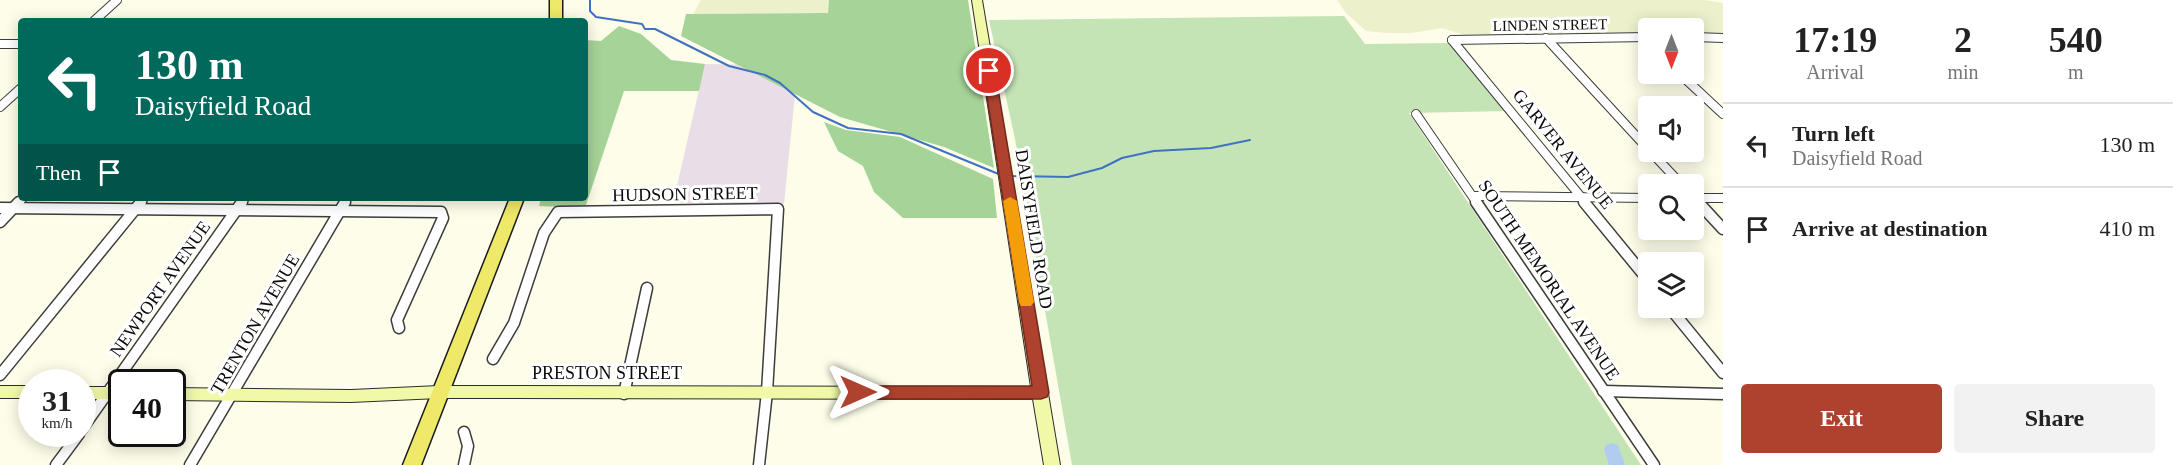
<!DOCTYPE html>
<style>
:root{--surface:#fff;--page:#f2f2f2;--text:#222;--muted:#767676;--line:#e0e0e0;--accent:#ae422e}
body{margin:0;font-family:Georgia,serif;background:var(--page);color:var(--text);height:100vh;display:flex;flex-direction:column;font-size:22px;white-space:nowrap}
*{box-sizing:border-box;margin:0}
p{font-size:20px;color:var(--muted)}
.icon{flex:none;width:33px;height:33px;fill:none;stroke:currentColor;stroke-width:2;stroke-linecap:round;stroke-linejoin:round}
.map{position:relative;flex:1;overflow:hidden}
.sheet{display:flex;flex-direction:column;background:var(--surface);width:450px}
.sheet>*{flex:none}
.guide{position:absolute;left:18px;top:18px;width:570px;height:183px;border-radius:6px;box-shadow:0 3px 15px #0003;background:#00695c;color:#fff;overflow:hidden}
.needle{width:39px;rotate:180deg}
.fabs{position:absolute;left:1638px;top:18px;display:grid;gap:12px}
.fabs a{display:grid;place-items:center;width:66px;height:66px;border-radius:6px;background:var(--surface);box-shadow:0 3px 15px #0003;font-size:30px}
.speed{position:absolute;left:18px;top:369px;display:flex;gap:12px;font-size:30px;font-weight:700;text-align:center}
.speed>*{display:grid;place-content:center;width:78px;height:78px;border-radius:50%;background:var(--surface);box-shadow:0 3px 15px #0003;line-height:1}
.speed small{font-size:15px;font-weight:400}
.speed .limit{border:3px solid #111;border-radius:9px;background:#fff;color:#111}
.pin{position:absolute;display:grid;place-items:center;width:51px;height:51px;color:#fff;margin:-26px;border:3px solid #fff;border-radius:50%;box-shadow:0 2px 6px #0007}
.me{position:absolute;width:66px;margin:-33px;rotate:90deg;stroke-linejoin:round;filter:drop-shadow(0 0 4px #0008)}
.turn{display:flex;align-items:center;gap:21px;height:126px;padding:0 18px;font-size:27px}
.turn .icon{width:78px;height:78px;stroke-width:2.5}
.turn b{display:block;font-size:42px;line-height:51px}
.then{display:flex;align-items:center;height:57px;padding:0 18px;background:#0003;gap:12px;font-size:22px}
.eta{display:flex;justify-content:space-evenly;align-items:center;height:102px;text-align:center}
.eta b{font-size:36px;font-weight:800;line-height:42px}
.cta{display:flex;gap:12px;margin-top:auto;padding:12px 18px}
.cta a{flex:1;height:69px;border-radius:6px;background:var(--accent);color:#fff;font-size:24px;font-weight:800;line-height:69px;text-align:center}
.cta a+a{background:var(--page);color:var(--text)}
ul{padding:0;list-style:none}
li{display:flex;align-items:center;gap:18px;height:84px;padding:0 18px;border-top:2px solid var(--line)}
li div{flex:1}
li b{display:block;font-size:22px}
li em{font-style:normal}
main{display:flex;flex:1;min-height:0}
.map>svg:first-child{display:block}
.industrial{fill:#e9dee8}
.farmland{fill:#ecf1cc}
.green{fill:#c5e4b6}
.forest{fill:#a6d397}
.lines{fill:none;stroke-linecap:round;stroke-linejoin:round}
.stream{stroke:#3f72c2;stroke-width:2}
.river{fill:#b2ccf0;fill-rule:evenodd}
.street-far1-casing{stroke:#3d3d3d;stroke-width:10}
.street-casing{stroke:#3d3d3d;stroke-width:13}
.secondary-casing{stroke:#2c2c2c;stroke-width:2}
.primary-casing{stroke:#1b1b1b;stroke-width:3}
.street-far1{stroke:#fff;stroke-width:8}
.street{stroke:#fff;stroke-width:10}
.secondary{fill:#f1f9a9;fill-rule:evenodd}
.primary{fill:#eee969;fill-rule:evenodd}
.route{fill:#ae422e;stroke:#712b1e;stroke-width:1.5}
.slow{fill:#f59e0b}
.labels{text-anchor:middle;stroke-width:6;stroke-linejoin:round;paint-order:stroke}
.far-street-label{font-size:15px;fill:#0a0a0a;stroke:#fff}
.street-label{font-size:18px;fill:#0a0a0a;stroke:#fff}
</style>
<main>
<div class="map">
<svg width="1723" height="465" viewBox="0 0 1723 465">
<rect width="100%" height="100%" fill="#fdfde9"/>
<polygon class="industrial" points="705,64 798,65 784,204 673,203"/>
<g class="farmland">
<polygon points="701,0 829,0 828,13 693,14"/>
<polygon points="1337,0 1704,0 1723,3 1723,34 1694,34 1694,28 1648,28 1648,35 1471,37 1442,28 1412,33 1388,33 1366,31 1346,13"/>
</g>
<polygon class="green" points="1344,16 1365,44 1450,43 1508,111 1409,113 1641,465 1072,465 1015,139 989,20"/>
<g class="forest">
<polygon points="829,0 968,0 994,168 944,147 840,117 681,36 686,14 828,13"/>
<polygon points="619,26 641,34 671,60 705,64 699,91 624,91 585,208 539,206 541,198 585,198 585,40 601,41"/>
<polygon points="824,122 846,130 900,137 993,179 997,218 903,218 874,192 863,166 838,151"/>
</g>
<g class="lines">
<g class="stream">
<polyline points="590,0 590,11 596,17 642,24 645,29 655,29 729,66 765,75 780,83 813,112 848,128 901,134 1001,175"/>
<polyline points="1009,176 1068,177 1102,168 1122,158 1154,151 1211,148 1250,140"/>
</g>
<polygon class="river" points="1612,443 1618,445 1625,465 1609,465 1604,450 1606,445"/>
<g class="street-far1-casing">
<g id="street-far1">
<polyline points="94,21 117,0"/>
<polyline points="1694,37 1723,38"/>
<polyline points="1546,38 1648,149"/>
<polyline points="1452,40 1586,203"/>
<polyline points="1452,40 1648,37"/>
<polyline points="0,44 21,44"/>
<polyline points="1680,74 1723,114"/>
<polyline points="0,107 21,88"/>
<polyline points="1416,114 1477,203"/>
<polyline points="1651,152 1681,184"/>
<polyline points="1474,196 1648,198"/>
<polyline points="1694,198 1699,203"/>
<polyline points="1694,198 1723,198"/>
<polyline points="18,203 23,198"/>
<polyline points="140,203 144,198"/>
<polyline points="241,203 245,198"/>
<polyline points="344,203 347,198"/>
</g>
</g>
<g class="street-casing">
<g id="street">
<polyline points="1476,202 1654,465"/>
<polyline points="1584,202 1648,280"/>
<polyline points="1698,202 1723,229"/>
<polyline points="0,208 441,212 443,218 397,320 399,328"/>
<polyline points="0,222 19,202"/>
<polyline points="1670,308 1723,373"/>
<polyline points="493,359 514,323 544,233 558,212 778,209 767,392 759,465"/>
<polyline points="0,375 141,202"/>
<polyline points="1603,391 1723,394"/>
<polyline points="624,394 647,288"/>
<polyline points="82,429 242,202"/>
<polyline points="464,432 468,446 464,465"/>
<polyline points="56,465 79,434"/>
<polyline points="190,465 345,202"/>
</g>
</g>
<g class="secondary-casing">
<g id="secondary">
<polygon points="972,0 982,0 1060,465 1044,465 1033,399 439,398 351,402 172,400 172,388 351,390 439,386 1031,387"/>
<rect x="0" y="386" width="32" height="12"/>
<rect x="82" y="387" width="40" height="12"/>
</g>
</g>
<g class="primary-casing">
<g id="primary">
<rect x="550" y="0" width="12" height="21"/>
<polygon points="510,198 524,198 421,465 403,465"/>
</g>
</g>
<use href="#street-far1" class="street-far1"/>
<use href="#street" class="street"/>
<use href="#secondary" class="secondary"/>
<use href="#primary" class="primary"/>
</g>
<polygon class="route" points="989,68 995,71 1049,393 1047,397 1041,399 858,399 852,397 850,392 852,388 858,386 1032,386 983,71"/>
<polygon class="slow" points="1010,197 1017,201 1034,302 1031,306 1021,306 1019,302 1003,201"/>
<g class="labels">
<g class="far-street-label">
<text transform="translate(1550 25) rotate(-1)" y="5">LINDEN STREET</text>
</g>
<g class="street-label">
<text transform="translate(1563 149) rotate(51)" y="6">GARVER AVENUE</text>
<text transform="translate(685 194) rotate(-1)" y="6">HUDSON STREET</text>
<text transform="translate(1034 229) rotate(81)" y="6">DAISYFIELD ROAD</text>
<text transform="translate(1549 280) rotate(56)" y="6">SOUTH MEMORIAL AVENUE</text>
<text transform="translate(160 289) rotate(-55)" y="6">NEWPORT AVENUE</text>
<text transform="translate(255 324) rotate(-60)" y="6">TRENTON AVENUE</text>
<text x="607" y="379">PRESTON STREET</text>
</g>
</g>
</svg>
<div class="fabs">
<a><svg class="needle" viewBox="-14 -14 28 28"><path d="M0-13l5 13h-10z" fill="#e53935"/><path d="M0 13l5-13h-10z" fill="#767676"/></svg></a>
<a><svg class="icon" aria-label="sound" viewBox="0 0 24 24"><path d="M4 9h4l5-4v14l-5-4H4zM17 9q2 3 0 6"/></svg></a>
<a><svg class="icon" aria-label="search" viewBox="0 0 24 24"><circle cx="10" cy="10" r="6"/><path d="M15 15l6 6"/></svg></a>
<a><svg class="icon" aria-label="layers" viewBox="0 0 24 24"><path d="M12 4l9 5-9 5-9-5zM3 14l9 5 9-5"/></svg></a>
</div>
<div class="speed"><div>31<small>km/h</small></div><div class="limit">40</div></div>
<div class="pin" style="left:989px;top:71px;background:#d93025"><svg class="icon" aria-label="arrive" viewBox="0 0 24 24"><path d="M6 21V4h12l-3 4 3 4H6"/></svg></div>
<svg class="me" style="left:858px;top:392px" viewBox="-20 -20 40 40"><path d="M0-17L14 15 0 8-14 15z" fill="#ae422e" stroke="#fff" stroke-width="4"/></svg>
<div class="guide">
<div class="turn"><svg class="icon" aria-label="left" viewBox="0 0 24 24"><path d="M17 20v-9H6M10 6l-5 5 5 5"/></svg><div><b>130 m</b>Daisyfield Road</div></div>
<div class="then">Then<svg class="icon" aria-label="arrive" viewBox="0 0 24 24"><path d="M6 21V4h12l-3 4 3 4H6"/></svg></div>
</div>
</div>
<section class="sheet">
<div class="eta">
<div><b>17:19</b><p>Arrival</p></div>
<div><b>2</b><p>min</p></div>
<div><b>540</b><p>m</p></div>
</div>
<ul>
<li><svg class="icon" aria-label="left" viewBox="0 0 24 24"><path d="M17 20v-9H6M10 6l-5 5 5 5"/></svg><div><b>Turn left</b><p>Daisyfield Road</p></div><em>130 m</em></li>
<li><svg class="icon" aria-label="arrive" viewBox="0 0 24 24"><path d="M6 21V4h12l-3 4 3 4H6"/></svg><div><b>Arrive at destination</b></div><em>410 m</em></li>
</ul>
<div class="cta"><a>Exit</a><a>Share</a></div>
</section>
</main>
